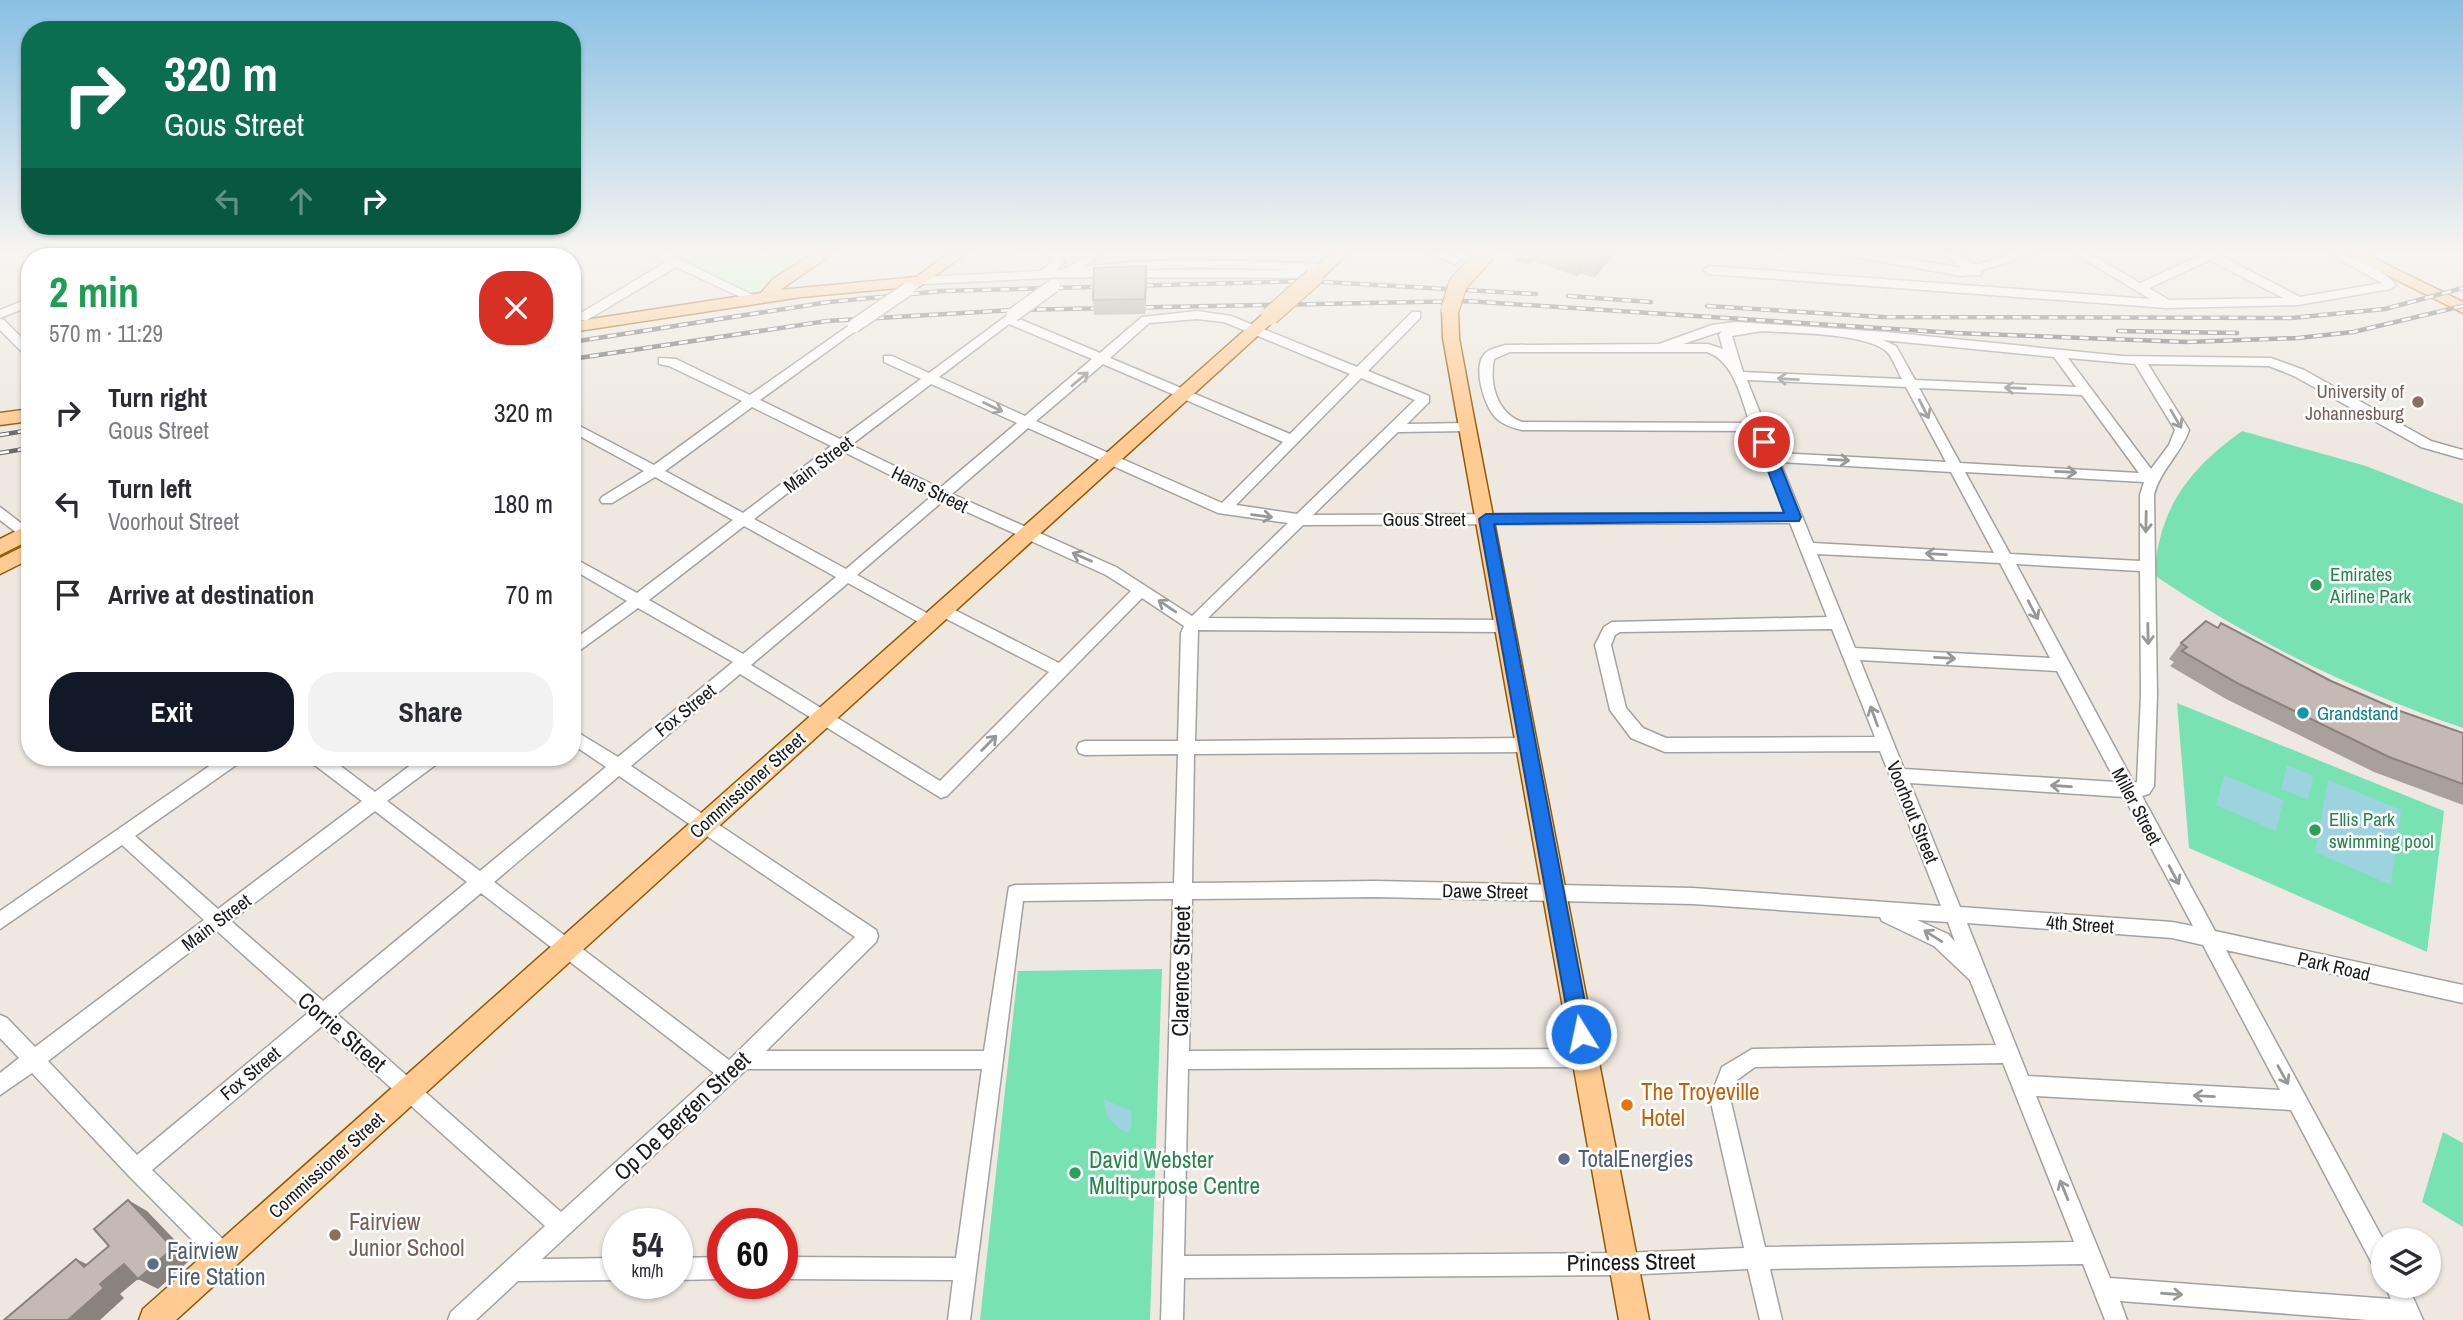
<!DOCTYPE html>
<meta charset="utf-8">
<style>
:root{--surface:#fff;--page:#f2f2f3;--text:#2b2b33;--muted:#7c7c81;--accent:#111827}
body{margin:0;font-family:"Archivo Narrow",sans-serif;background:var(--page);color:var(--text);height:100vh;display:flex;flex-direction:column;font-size:26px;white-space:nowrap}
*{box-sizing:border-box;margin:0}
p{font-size:23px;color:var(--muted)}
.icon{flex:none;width:38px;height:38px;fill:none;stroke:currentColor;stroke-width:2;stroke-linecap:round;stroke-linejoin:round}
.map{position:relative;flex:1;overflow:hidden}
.drawer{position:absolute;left:21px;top:248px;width:560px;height:518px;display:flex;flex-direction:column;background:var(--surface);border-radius:28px;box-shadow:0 2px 5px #0004}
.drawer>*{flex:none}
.banner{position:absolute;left:21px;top:21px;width:560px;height:214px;border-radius:28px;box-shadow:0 2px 5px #0004;background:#0b6e4f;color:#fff;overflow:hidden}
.buttons{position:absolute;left:2371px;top:1228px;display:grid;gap:14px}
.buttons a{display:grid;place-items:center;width:70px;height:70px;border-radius:50%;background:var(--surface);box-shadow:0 2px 5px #0004;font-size:35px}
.speed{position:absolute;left:602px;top:1208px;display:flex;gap:14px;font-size:35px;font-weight:700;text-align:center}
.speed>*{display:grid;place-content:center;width:91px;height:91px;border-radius:50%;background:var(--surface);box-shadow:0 2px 5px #0004;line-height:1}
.speed small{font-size:18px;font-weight:400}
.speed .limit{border:10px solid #d22;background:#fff;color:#111}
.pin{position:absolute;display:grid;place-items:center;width:60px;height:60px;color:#fff;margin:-30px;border:4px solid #fff;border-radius:50%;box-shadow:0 2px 7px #0007}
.me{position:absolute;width:77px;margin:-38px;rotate:350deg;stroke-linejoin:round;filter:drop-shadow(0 0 5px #0008)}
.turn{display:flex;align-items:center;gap:24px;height:147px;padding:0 28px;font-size:32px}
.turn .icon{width:91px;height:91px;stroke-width:2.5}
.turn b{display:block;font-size:49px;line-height:60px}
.lanes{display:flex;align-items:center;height:66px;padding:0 28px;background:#0003;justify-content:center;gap:35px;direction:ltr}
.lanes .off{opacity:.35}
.round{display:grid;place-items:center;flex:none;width:74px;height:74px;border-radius:28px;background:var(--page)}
.head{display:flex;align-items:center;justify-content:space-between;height:119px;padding:0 28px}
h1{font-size:42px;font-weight:800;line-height:52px;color:#1e9e55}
.cta{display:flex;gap:14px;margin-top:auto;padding:14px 28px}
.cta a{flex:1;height:80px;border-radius:28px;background:var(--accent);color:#fff;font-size:28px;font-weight:800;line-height:80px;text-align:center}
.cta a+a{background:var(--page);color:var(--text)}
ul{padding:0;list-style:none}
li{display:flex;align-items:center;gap:21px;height:91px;padding:0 28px}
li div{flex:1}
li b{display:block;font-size:26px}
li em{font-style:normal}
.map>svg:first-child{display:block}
.park{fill:#b8fcba}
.pitch{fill:#78e2b3}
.water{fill:#9dd3de}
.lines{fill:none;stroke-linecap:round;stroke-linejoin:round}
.minor-casing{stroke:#a2a2a2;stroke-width:3}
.major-casing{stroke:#925a00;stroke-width:3}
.minor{fill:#fff;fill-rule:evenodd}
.major{fill:#ffcb93;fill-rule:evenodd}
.rail-casing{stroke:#696969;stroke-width:4.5}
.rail{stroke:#fff;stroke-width:2.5;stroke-dasharray:9;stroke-linecap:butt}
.minor-bridge-casing{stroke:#a2a2a2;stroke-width:16;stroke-linecap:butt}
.major-bridge-casing{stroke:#925a00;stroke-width:20;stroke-linecap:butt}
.minor-bridge{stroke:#fff;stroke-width:13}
.major-bridge{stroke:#ffcb93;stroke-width:18}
.wall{fill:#a9a09a}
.shaded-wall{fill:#8a827d}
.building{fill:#c5bab3;stroke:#8a827d;stroke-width:2}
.oneway{stroke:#989898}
.route{fill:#1a73e8;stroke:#114b97;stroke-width:2}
.education-dot{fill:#8d6e63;stroke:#fff;stroke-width:2.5}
.leisure-dot{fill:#2e9e5b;stroke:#fff;stroke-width:2.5}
.culture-dot{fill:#0f9aa8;stroke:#fff;stroke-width:2.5}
.food-dot{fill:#e8710a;stroke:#fff;stroke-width:2.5}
.service-dot{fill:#5c6f8a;stroke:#fff;stroke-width:2.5}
.labels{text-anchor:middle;stroke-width:5;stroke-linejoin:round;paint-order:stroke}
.education-label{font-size:19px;fill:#785e54;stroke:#fff;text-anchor:end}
.street-label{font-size:19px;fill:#1b1b1b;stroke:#fff}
.leisure-label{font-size:19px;fill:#27864d;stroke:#fff;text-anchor:start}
.culture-label{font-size:19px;fill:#0d838f;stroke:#fff;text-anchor:start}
.near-street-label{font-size:23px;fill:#1b1b1b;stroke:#fff}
.near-food-label{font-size:23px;fill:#c56008;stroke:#fff;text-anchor:start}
.near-service-label{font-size:23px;fill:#4e5e75;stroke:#fff;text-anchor:start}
.near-leisure-label{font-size:23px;fill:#27864d;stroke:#fff;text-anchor:start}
.near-education-label{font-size:23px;fill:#785e54;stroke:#fff;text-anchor:start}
</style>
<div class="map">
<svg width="2463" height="1320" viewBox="0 0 2463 1320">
<rect width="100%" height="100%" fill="#eee8e0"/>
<polygon class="park" points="665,252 814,252 753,292"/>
<g class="pitch">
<path d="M2242,431L2366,466L2463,504V728C2353,690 2250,640 2154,575C2160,507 2187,471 2242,431Z"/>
<polygon points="2177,703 2444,811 2427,952 2189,848"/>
<polygon points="1162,969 1150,1320 980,1320 1018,971"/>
<polygon points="2443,1132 2463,1143 2463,1227 2422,1202"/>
</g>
<g class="water">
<polygon points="2287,765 2313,776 2308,800 2281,789"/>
<polygon points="2224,775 2283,800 2276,831 2216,805"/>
<polygon points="2328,780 2401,810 2391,885 2315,852"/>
<path d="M1104,1099L1131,1111L1132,1125L1128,1133C1111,1125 1106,1117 1104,1099Z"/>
</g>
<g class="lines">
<g class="minor-casing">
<g id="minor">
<polygon points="142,252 159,252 150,257 134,257"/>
<polygon points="267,252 281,252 286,257 273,257"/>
<polygon points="390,252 406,252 398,257 383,257"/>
<polygon points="446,252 462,252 469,257 454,257"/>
<polygon points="554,252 569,252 562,257 548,257"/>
<polygon points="648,252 664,252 759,298 753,302 749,301 676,267 587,320 579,320 579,314 666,262"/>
<path d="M1046,252H1058L1065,262L1056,270C1079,269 1078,252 1103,252L1085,267C1164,256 1244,261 1324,264L1330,268L1322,271L1324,274L1318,278L1069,277L923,284L910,292L904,288L920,277L1041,271L1053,261ZM1196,267L1300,270H1128Z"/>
<polygon points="1427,252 1444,252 1461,260 1455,264"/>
<path d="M1837,252H1865L1962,268L1942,252H1956L1975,265L2022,252H2042L1982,270L1981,275C1974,276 1969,274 1962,276L1843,255Z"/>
<path d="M2072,252H2087L2140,283L2201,255L2198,252H2220L2219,255L2300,297L2382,283L2326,252C2346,252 2384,269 2396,285L2390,289L2298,305L2167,308L1709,274L1703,270L1709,266L2150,299ZM2210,260L2283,298L2169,300L2149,288Z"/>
<polygon points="30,298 30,306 0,318 0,310"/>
<path d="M1013,311L1019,315L1017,318L1100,353L1142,317L1197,311L1231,316L1357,367L1412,312H1420V318L1368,371L1429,396V402L1407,424L1467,423L1474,427L1467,431L1398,432L1313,515L1786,513L1754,431L1522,430C1513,428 1503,425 1496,418C1484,406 1470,362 1488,351C1493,348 1500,347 1505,345L1659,344L1712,325L1736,322L1885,332L2122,356L2271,358L2304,370L2431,441L2463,450V459L2421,447L2294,376L2269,366L2148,364L2189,430C2181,454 2160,470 2154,495L2157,695L2154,786L2149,794L2142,796L2215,931L2463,985V1003L2226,950L2384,1241V1274L2376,1271L2291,1110L2036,1096L2110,1278L2391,1299L2385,1286H2408L2423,1320H2368L2120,1301L2127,1320H2105L2083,1264L1770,1269L1782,1320H1760L1748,1269L1623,1275L1184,1278L1183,1320H1161L1173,899L1023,901L970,1320H948L953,1280L782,1279V1257L956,1258L982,1069H747L542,1259L618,1258V1280L518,1281L476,1320H448L451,1312L545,1226L322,1026L152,1170L233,1249L236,1257L233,1265L225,1268L217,1265L129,1176L32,1073L0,1095V1073L19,1058L0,1038V1015L7,1018L35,1047L204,920L122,845L0,929V911L221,758H241L239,763L135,836L218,909L362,801L312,763L310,758H330L375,792L420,758H440L438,763L387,801L480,871L606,767L572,744V729L618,757L733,662L638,608L572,656V641L627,601L572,569V557L637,593L733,520L655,477L612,503H602L600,500L602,497L644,471L572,432V422L654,465L742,401L669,366L659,364V358L676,359L750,395L854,322L858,323V329L760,400L840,439L921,379L884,362V356H892L929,373ZM1197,319L1224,322L1350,374L1290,434L1110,358L1149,323ZM1009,324L1092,359L1025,416L939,377ZM1722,331L1719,335L1723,349L1708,344H1683ZM1762,331C1792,333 1864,333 1886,351C1893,357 1897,371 1902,379L1743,372L1732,336ZM1883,340L2054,357L2076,387L1915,380L1896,346ZM1510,352H1707C1734,361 1741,398 1750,423L1522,422C1497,413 1489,384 1494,359ZM2068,358L2135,364L2175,430L2169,445L2151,469ZM1103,364L1283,442L1222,503L1036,421ZM1361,378L1415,400L1297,514L1236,505ZM1747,380L1906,387L1946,462L1776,453ZM931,384L1017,423L940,488L851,445ZM1919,388L2082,395L2139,473L1960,463ZM752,407L831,446L743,513L665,471ZM1028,428L1218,513L1288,523L1192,616L1116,567L952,494ZM842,451L932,496L846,569L754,519ZM1780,462L1951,472L1994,553L1813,543ZM1965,472L2144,482L2140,495V561L2010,554ZM943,501L1106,575L1131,591L1059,663L947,606H937L934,610L937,614L1049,672L940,781L751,665L848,583L924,625H934L937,621L934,617L857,575ZM1790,523L1827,617L1612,622L1604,627L1595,645L1610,710L1631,738L1665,752L1880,751L1941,906L1693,888L1375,881L1192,883L1194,754L1527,752L1533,750L1535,745L1533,740L1527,738L1195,741L1198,630L1504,632L1512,626L1504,620L1208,618L1303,525ZM744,526L836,577L743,654L649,600ZM1817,554L2000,563L2050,658L1855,648ZM2016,564L2140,571L2141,695L2137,782L2134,783ZM1142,598L1184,626L1181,633L1178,741H1085L1079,743L1077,748L1079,753L1085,755L1178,754L1174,883L1015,885L1009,887L984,1051H766L876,942L878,936L876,930L631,766L740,674L941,798L947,796ZM1832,629L1875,737L1666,738L1643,728L1626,708L1611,645L1615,635L1620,632ZM1860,660L2057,671L2116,782L1904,769ZM619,776L855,937L729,1060L494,882ZM1910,783L2124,797L2193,926L2172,922L1960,907ZM375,811L467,882L323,1001L231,921ZM481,893L714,1073L561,1212L337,1014ZM1375,897L1693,904L1880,917L1882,921L1934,946L1970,980L1996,1045L1752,1049L1722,1067L1710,1098L1744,1248L1623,1253L1184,1256L1188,1069L1585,1067L1592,1065L1595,1058L1592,1051L1585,1049L1189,1051L1192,899ZM1917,920L1948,922L1955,942L1948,934ZM1967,923L2172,938L2203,945L2280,1090L2028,1076ZM217,931L308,1013L137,1155L48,1061ZM2003,1063L2074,1242L1765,1247L1730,1098L1737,1080L1755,1067Z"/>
<polygon points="0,319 4,320 30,346 30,357 26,356 0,330"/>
<polygon points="0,507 30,530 30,543 0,520"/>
<polygon points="723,1257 723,1279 677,1280 677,1258"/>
</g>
</g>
<g class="major-casing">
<g id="major">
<polygon points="816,252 835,252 780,290 916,277 951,252 969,252 920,286 801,297 572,332 572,322 761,293 773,279"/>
<polygon points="1332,252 1349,252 1320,280 1308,280 1308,274"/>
<polygon points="2341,252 2361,252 2463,302 2463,313"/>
<polygon points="1450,304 1458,309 1459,338 1473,413 1649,1320 1619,1320 1443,338 1442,309"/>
<polygon points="1270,311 1278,316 1276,319 176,1320 139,1320 143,1309 1264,313"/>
<polygon points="30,409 30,421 0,425 0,413"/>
<polygon points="30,524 30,540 0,555 0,539"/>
<polygon points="30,543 30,559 0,574 0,558"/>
</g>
</g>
<use href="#minor" class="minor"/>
<use href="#major" class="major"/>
<g class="rail-casing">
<g id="rail">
<polyline points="1568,296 1651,302"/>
<polyline points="1707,306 1882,317 2291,318 2385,309 2463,288"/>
<polyline points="2118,331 2237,333"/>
<polyline points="572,342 829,302 942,291 1306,281 1536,294"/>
<polyline points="572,359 827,321 1013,310 1466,301 1955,333 2187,342 2298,338 2353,332 2463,306"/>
<polyline points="0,435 30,430"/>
<polyline points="0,453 30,448"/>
</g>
</g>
<use href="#rail" class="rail"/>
<g class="minor-bridge-casing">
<g id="minor-bridge">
<polyline points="1013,315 1053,286"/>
<polyline points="854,326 908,289"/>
</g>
</g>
<g class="major-bridge-casing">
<g id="major-bridge">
<polyline points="1450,309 1458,284 1487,252"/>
<polyline points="1270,316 1314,277"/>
</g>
</g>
<use href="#minor-bridge" class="minor-bridge"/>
<use href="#major-bridge" class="major-bridge"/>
</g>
<g class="wall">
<polygon points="1515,252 1616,252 1594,278 1580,273 1577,276 1532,261 1529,265 1514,260"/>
<polygon points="1147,282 1145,314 1094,315 1093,300"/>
<polygon points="2218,628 2331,681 2400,711 2463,733 2463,805 2374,772 2226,699 2170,666 2174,662 2169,659 2181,643"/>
</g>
<g class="shaded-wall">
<polygon points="1531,252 1534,252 1532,261 1529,265"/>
<polygon points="1607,252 1616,252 1594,278 1597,263"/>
<polygon points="1583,258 1580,273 1577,276 1580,261"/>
<polygon points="1146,266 1147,282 1145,314 1145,299"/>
<polygon points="128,1200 147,1211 192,1258 158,1289 138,1279"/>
<polygon points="76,1259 97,1269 84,1267"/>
<polygon points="124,1264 144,1274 120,1294 124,1298 100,1320 68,1320 100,1284"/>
</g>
<g class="building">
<polygon points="1553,252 1607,252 1597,263 1583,258 1580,261"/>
<polygon points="1146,266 1145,299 1093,300 1094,268"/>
<polygon points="2206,621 2218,628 2221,623 2331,681 2400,711 2463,733 2463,784 2389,757 2239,684 2182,651 2187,647 2181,643"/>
<polygon points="128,1200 173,1248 138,1279 124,1264 100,1284 104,1288 68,1320 4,1320 76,1259 84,1267 109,1246 94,1229"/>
</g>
<defs><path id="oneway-shaft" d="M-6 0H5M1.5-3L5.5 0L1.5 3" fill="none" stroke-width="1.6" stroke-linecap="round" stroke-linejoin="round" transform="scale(1.75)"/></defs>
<g class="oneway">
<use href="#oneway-shaft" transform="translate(1080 379) rotate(-40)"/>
<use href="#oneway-shaft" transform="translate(1788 379) rotate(-177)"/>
<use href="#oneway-shaft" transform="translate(2015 388) rotate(-178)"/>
<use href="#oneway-shaft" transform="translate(993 407) rotate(25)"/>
<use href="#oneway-shaft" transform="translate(1924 409) rotate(63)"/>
<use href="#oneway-shaft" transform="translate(2176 419) rotate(60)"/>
<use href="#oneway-shaft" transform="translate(1839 460) rotate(3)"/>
<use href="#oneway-shaft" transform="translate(2066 472) rotate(3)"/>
<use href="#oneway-shaft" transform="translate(1262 516) rotate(8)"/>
<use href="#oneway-shaft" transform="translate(2146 522) rotate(91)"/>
<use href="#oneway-shaft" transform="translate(1936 554) rotate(-177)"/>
<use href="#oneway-shaft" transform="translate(1082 557) rotate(-156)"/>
<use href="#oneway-shaft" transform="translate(1167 606) rotate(-146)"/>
<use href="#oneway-shaft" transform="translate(2033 610) rotate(62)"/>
<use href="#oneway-shaft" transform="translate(2148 634) rotate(89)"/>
<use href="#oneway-shaft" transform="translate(1945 658) rotate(3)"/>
<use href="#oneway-shaft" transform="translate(1874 716) rotate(-110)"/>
<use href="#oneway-shaft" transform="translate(989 743) rotate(-45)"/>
<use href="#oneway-shaft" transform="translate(2061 786) rotate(-176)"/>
<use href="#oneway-shaft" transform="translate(2174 875) rotate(62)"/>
<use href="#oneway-shaft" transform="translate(1933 936) rotate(-148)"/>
<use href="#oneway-shaft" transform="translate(2283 1075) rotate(61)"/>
<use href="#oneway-shaft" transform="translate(2204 1096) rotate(-177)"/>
<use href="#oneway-shaft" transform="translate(2064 1190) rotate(-112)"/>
<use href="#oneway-shaft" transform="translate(2172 1294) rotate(4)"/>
</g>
<linearGradient id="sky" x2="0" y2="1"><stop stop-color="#8ac0e4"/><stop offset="0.58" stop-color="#f7f5f1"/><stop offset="1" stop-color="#f7f5f1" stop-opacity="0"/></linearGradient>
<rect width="2463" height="437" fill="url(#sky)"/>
<polygon class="route" points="1764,437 1771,442 1801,517 1799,521 1494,524 1591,1034 1588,1041 1581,1044 1574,1041 1571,1034 1479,519 1486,514 1784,513 1757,442"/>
<g class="education-dot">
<circle cx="2418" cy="402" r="7"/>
<circle cx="335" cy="1235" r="7"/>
</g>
<g class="leisure-dot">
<circle cx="2316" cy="585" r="7"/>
<circle cx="2315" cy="830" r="7"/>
<circle cx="1075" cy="1173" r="7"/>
</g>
<circle class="culture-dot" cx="2303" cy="713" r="7"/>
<circle class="food-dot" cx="1627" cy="1105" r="7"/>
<g class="service-dot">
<circle cx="1564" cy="1159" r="7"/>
<circle cx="153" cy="1264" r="7"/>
</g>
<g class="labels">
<g class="education-label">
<text x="2404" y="398">University of<tspan x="2404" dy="22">Johannesburg</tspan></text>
</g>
<g class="street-label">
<text transform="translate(818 464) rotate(-37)" y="7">Main Street</text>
<text transform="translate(930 489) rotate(26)" y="7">Hans Street</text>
<text x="1424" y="526">Gous Street</text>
<text transform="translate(685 710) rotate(-39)" y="7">Fox Street</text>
<text transform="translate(747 785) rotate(-42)" y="7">Commissioner Street</text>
<text transform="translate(2137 806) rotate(62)" y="7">Miller Street</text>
<text transform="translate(1913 812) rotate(68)" y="7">Voorhout Street</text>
<text transform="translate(1485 891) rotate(1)" y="7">Dawe Street</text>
<text transform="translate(216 922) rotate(-37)" y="7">Main Street</text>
<text transform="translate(2080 924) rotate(4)" y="7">4th Street</text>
<text transform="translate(2334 966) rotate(13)" y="7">Park Road</text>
<text transform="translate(250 1073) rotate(-40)" y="7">Fox Street</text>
<text transform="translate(326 1165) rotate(-42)" y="7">Commissioner Street</text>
</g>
<g class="leisure-label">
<text x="2330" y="581">Emirates<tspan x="2330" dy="22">Airline Park</tspan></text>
<text x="2329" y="826">Ellis Park<tspan x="2329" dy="22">swimming pool</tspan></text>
</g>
<g class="culture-label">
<text x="2317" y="720">Grandstand</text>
</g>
<g class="near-street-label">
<text transform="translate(1181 971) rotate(-89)" y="8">Clarence Street</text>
<text transform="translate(342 1032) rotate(41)" y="8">Corrie Street</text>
<text transform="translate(682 1116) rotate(-43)" y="8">Op De Bergen Street</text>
<text transform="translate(1631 1262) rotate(-1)" y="8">Princess Street</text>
</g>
<g class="near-food-label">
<text x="1641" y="1100">The Troyeville<tspan x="1641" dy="26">Hotel</tspan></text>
</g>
<g class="near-service-label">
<text x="1578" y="1167">TotalEnergies</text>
<text x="167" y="1259">Fairview<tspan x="167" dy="26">Fire Station</tspan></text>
</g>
<g class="near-leisure-label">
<text x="1089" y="1168">David Webster<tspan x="1089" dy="26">Multipurpose Centre</tspan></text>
</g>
<g class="near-education-label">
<text x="349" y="1230">Fairview<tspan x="349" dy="26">Junior School</tspan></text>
</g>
</g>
</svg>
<div class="buttons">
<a><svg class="icon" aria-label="layers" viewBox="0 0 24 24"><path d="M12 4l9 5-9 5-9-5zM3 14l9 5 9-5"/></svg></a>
</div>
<div class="speed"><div>54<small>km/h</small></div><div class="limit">60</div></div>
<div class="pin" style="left:1764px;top:442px;background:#d93025"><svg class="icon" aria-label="arrive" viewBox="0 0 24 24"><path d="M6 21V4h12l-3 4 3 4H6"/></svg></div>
<svg class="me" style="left:1581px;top:1034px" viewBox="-20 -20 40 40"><circle r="17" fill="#1a73e8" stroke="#fff" stroke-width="3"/><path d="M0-11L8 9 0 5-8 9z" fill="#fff"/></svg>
<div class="banner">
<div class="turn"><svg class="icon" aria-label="right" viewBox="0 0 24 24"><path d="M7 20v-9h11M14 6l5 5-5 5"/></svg><div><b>320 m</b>Gous Street</div></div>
<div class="lanes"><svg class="icon off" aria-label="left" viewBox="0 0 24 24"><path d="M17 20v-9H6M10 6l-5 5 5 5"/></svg><svg class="icon off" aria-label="ahead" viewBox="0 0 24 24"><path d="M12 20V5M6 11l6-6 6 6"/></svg><svg class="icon" aria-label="right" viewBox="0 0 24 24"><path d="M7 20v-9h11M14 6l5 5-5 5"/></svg></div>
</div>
<section class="drawer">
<div class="head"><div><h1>2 min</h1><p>570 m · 11:29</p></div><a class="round" style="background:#d93025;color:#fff"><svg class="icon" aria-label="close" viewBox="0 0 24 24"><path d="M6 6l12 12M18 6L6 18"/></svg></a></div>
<ul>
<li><svg class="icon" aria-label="right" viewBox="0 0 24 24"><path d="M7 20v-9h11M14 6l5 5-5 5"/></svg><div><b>Turn right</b><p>Gous Street</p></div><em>320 m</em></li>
<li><svg class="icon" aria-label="left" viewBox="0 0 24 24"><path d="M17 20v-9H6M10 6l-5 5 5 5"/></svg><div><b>Turn left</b><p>Voorhout Street</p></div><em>180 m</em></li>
<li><svg class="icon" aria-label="arrive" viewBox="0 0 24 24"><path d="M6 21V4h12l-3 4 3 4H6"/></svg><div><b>Arrive at destination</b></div><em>70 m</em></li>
</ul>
<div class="cta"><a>Exit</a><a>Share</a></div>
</section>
</div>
